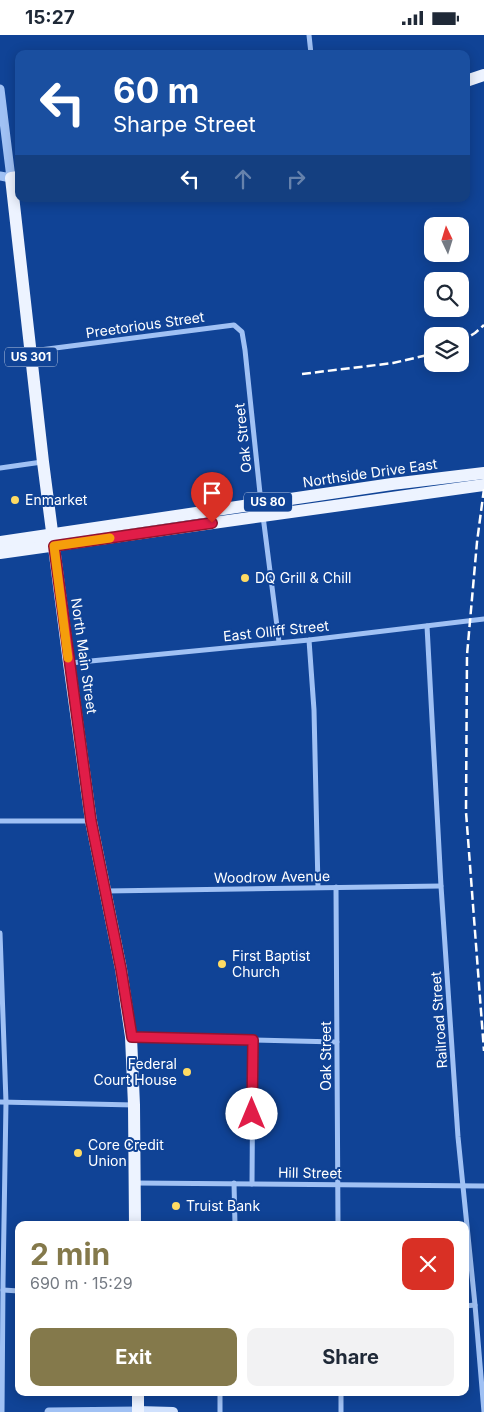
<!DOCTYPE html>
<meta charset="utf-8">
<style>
:root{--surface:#fff;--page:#f2f2f3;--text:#1f2937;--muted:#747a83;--accent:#84794b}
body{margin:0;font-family:Inter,sans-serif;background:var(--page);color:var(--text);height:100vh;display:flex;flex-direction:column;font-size:19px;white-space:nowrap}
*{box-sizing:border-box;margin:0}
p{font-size:16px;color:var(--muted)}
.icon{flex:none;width:28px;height:28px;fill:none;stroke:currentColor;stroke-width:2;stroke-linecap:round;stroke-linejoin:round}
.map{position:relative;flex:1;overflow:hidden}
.sheet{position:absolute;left:15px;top:1186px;width:454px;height:175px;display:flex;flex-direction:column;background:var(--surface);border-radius:10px;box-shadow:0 2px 12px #0003}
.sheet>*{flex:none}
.guide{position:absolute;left:15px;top:15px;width:455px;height:152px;border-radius:10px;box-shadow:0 2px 12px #0003;background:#1a4fa0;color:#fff;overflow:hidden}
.needle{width:32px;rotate:356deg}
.controls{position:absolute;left:424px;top:182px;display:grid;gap:10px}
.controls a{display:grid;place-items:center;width:45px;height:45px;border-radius:10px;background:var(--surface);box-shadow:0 2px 12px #0003;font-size:25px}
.pin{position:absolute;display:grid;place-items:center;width:42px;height:42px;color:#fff;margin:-51px -21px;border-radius:50% 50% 50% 0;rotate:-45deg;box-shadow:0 0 5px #0007}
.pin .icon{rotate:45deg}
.me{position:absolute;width:55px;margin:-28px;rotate:0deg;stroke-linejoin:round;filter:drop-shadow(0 0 4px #0008)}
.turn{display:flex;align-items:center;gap:18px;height:105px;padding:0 15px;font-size:22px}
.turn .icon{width:65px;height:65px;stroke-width:2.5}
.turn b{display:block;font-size:35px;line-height:42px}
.lanes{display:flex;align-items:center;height:48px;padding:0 15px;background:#0003;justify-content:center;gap:25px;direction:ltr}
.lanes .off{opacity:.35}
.round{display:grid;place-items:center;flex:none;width:52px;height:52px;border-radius:10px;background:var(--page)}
.summary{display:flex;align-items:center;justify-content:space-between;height:85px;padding:0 15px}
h1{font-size:30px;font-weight:700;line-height:38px;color:var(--accent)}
.action{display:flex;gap:10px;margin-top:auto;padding:10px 15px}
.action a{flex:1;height:58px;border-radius:10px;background:var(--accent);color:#fff;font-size:20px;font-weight:700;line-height:58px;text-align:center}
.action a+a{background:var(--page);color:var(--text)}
.status{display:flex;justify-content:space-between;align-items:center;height:35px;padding:0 25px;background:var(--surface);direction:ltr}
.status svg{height:14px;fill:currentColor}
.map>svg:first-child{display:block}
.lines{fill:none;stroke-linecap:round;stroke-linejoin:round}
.minor{stroke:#a0c1f4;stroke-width:5}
.tertiary{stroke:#a0c1f4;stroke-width:9}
.secondary{stroke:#d0e1fd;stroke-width:10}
.primary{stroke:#edf3ff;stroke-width:12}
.rail{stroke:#fff;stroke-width:2.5;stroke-dasharray:9 4;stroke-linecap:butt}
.route-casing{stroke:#92132f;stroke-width:12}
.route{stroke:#e11d48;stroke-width:9}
.slow{stroke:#f59e0b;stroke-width:9}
.poi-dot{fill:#ffdb63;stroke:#104396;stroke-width:2}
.labels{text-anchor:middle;stroke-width:4;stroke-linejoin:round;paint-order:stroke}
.shield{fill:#104396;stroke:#b7c7e0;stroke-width:1}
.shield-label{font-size:12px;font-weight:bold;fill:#fff}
.street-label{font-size:14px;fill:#fff;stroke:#104396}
.poi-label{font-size:14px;fill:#fff;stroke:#104396;text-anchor:start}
</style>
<div class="status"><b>15:27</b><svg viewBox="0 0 49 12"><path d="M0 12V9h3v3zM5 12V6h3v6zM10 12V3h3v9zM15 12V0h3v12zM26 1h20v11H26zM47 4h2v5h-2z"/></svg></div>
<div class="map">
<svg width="484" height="1377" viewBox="0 0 484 1377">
<rect width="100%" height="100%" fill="#104396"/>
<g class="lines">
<g class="minor">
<polyline points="309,0 311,19"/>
<polyline points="32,316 234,290 242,297 245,315 261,468"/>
<polyline points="0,433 42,427"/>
<polyline points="263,481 279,607"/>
<polyline points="427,591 441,851 458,1102 475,1270 484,1377"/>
<polyline points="309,605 314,675 318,852"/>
<polyline points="70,628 309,605 484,584"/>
<polyline points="0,786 91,786"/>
<polyline points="336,852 338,1190"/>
<polyline points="106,856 441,851"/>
<polyline points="0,898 6,1067 3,1248 2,1377"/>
<polyline points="132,1002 337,1007"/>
<polyline points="0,1067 134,1070"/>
<polyline points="135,1148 484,1151"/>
<polyline points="234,1148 235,1190"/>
<polyline points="252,1149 253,1005"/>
<polyline points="3,1255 19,1256"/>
<polyline points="465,1271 475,1270"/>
<polyline points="341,1358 341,1377"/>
<polyline points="220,1377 220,1358"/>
</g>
<g class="tertiary">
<polyline points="0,54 11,143 0,141"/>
<polyline points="49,1377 138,1376"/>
</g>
<polyline class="secondary" points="138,1376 173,1377"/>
<g class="primary">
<polyline points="466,46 484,40"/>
<polyline points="19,142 11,143 43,427 69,628 91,786 121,934 131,1002 134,1070 135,1190"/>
<polyline points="0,507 392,449 484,438"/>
<polyline points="0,518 484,450"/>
<polyline points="138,1358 138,1377"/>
</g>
<g class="rail">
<polyline points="460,307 475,298 484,290"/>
<polyline points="302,339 393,328 432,319"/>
<polyline points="484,454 477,507 467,620 466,777 484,1016"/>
</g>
</g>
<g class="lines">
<g class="route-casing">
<polyline id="route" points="212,488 54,511 91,786 121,934 132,1002 253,1005 252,1079"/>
</g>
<use href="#route" class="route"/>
<polyline class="slow" points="68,623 54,511 110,503"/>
</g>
<g class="poi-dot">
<circle cx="15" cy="465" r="5"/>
<circle cx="245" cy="543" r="5"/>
<circle cx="222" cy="929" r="5"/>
<circle cx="187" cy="1037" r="5"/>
<circle cx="78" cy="1118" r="5"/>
<circle cx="176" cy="1171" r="5"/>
</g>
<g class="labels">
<g class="shield">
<rect x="5" y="312.5" width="52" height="19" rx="4"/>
<rect x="244" y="457.5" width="48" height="19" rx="4"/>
</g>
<g class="shield-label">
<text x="31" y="326">US 301</text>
<text x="268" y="471">US 80</text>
</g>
<g class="street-label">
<text transform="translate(145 290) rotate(-8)" y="5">Preetorious Street</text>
<text transform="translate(243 403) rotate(-96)" y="5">Oak Street</text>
<text transform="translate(370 438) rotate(-8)" y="5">Northside Drive East</text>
<text transform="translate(276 596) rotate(-6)" y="5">East Olliff Street</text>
<text transform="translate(84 621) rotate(82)" y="5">North Main Street</text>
<text transform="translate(272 842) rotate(-1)" y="5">Woodrow Avenue</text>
<text transform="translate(439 985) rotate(-94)" y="5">Railroad Street</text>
<text transform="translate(326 1021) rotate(-90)" y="5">Oak Street</text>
<text transform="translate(310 1138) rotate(1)" y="5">Hill Street</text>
</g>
<g class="poi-label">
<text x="25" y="470">Enmarket</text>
<text x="255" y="548">DQ Grill &amp; Chill</text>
<text x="232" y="926">First Baptist<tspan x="232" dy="16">Church</tspan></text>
<text x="177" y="1034" text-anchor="end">Federal<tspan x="177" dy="16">Court House</tspan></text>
<text x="88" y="1115">Core Credit<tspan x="88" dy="16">Union</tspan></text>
<text x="186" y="1176">Truist Bank</text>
</g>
</g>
</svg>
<div class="controls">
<a><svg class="needle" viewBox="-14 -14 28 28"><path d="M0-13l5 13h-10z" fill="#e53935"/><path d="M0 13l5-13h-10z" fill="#747a83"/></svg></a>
<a><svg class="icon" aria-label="search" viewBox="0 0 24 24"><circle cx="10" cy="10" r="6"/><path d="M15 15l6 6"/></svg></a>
<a><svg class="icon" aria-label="layers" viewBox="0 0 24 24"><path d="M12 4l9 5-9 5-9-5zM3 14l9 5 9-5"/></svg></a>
</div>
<div class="pin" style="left:212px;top:488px;background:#d93025"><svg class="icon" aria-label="arrive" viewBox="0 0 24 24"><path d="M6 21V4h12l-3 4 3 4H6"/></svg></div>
<svg class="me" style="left:252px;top:1079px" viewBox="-20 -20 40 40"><circle r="19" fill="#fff"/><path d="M0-13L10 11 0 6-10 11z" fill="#e11d48"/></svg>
<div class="guide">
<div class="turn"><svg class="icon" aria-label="left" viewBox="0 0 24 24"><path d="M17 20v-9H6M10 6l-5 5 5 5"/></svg><div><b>60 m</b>Sharpe Street</div></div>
<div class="lanes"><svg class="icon" aria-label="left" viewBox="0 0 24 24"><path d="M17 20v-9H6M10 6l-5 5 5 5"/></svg><svg class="icon off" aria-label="ahead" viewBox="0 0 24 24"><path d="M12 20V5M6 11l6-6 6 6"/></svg><svg class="icon off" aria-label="right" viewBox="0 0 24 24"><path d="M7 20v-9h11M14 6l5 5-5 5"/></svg></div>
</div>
<section class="sheet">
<div class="summary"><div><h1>2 min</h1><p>690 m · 15:29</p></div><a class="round" style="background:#d93025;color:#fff"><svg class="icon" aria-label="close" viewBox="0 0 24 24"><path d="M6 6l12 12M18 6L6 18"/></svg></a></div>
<div class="action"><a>Exit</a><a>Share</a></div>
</section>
</div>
